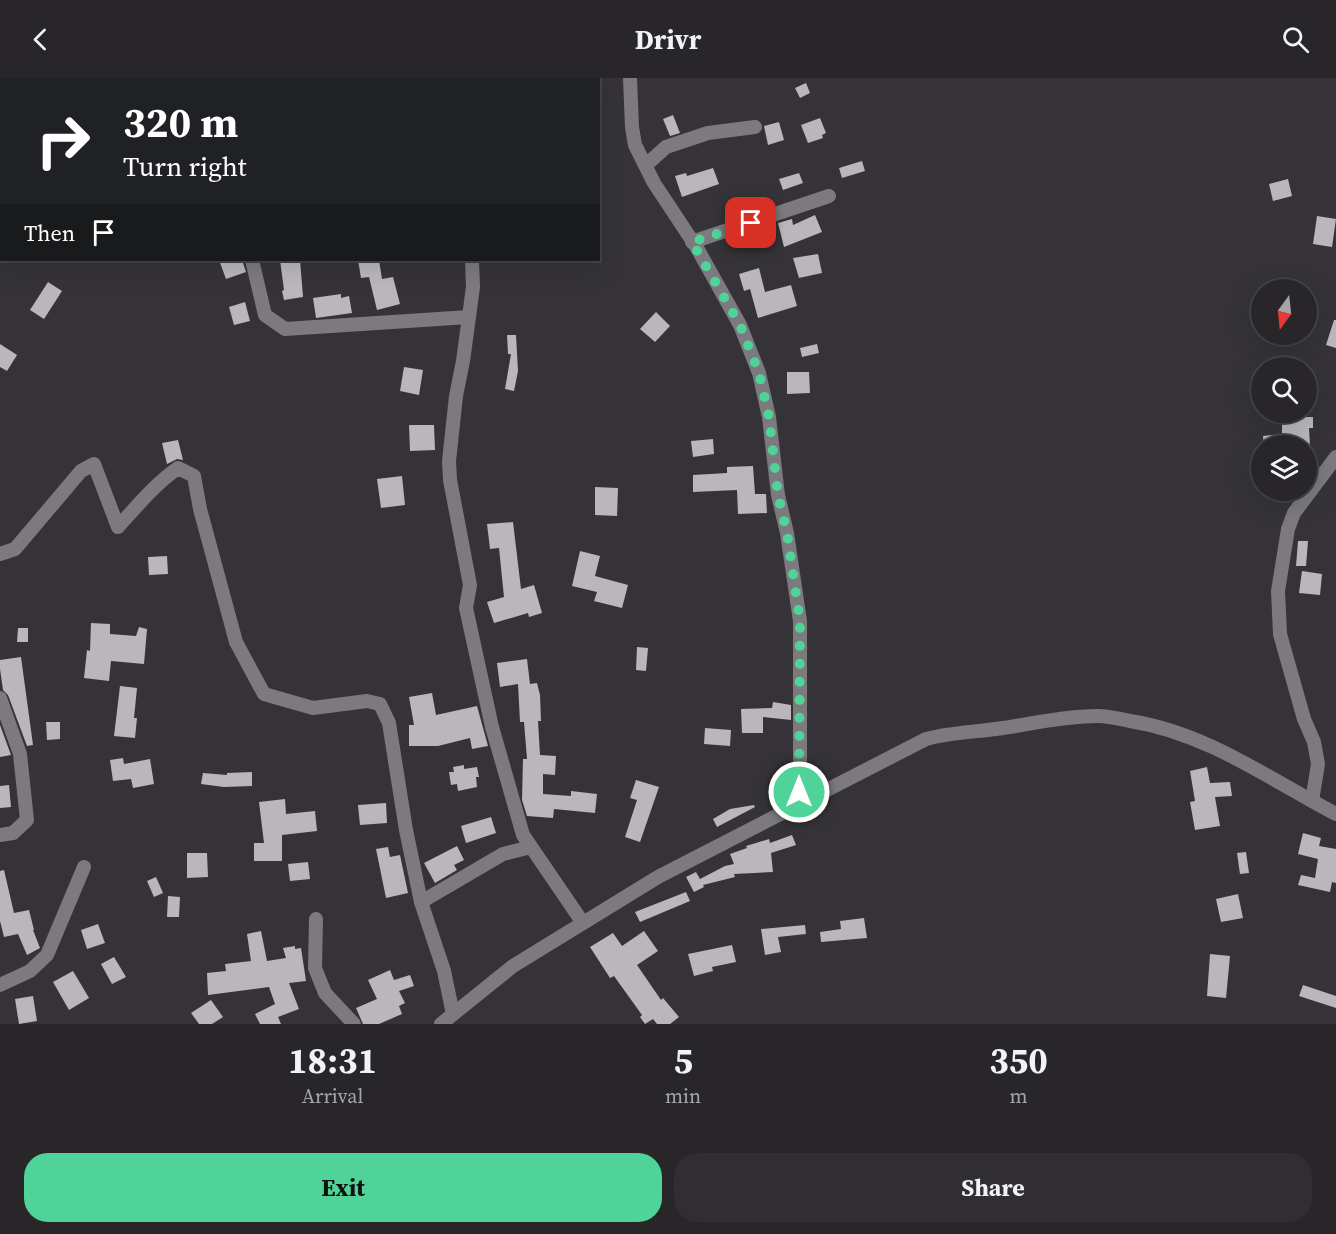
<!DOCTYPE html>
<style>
:root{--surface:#282629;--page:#302e31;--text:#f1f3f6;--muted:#a5a5a8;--line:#444346;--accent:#50d398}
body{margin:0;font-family:"Source Serif 4",serif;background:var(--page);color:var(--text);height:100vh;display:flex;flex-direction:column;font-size:22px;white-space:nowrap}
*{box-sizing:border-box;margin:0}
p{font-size:20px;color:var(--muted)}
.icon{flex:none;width:33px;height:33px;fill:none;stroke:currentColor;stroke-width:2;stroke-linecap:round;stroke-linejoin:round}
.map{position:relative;height:946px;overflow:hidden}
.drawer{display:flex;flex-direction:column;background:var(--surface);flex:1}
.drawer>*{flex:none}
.hud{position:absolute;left:0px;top:0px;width:600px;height:183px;box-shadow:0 6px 24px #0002,0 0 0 2px var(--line);background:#202124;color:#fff;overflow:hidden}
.needle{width:39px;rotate:195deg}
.fabs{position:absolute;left:1251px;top:201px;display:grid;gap:12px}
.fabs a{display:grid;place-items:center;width:66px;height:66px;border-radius:50%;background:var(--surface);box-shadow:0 6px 24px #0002,0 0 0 2px var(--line);font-size:30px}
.pin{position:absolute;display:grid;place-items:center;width:51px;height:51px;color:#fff;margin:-26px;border-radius:12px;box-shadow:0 3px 9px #0006}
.me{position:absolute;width:66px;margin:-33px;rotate:0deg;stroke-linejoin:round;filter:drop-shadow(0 0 4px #0008)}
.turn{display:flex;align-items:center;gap:21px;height:126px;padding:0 24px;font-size:27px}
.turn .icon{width:78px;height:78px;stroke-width:2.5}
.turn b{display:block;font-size:42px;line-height:51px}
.then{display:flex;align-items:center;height:57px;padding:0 24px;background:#0003;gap:12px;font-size:22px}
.eta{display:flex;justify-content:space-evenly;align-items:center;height:102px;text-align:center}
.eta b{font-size:36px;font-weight:700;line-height:42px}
.primary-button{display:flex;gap:12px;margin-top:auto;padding:12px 24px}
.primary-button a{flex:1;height:69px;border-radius:24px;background:var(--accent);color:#111;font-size:24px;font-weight:700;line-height:69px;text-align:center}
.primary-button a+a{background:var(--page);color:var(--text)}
header{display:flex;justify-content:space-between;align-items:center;height:78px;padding:0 24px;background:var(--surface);font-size:27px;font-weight:700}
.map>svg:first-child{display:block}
.building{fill:#b9b7bb}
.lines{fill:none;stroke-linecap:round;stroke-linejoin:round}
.minor{stroke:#7c7a7e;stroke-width:14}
.route{stroke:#50d398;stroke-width:10;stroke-dasharray:0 18}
</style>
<header><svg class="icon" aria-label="back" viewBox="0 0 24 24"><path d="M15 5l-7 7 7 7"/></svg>Drivr<svg class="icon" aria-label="search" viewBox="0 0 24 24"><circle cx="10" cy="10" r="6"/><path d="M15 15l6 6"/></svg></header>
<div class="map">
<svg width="1336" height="946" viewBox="0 0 1336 946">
<rect width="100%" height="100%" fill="#353337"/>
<g class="building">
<polygon points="806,5 810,15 800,20 795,10"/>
<polygon points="673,37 680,55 670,58 663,41"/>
<polygon points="820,40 826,55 822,57 823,60 808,65 801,47"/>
<polygon points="779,44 784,62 768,67 764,48"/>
<polygon points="862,83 865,93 842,100 839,90"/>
<polygon points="713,90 719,106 682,119 675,98 686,95 687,98"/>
<polygon points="799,95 803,105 783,112 779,101"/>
<polygon points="1288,101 1292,118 1273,123 1269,106"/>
<polygon points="815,137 822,154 784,169 778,145 792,141 793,147"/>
<polygon points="1317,138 1336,141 1332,169 1313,166"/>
<polygon points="818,176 822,195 799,200 793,180"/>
<polygon points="219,182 242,182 246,194 226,201"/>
<polygon points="280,182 300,182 303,219 284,222 282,213 284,212"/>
<polygon points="358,182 379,182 382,201 393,199 400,226 377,232 369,199 361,200"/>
<polygon points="759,190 765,214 791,207 797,228 758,240 750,211 744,213 739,196"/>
<polygon points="48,204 62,213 44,241 30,232"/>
<polygon points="341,216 341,220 349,218 352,235 316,240 313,220"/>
<polygon points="245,224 250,243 234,247 229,229"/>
<polygon points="656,234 670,248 655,264 640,251"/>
<polygon points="1334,242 1336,242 1336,270 1326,267"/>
<polygon points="507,257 516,257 518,293 514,313 505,311 511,276 508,276"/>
<polygon points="0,266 17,277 7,293 0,289"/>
<polygon points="817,266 819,275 802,279 800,270"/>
<polygon points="404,289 423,292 419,317 400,313"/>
<polygon points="787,294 809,294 810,315 787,316"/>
<polygon points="1282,339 1313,339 1313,350 1309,350 1310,368 1264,368 1263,358 1282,356"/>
<polygon points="409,347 434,347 435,372 410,373"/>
<polygon points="713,361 714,376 693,379 691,363"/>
<polygon points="178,362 183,382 177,381 167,386 162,365"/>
<polygon points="753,388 755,416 766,416 767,435 738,436 737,412 693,414 693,397 727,395 727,389"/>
<polygon points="402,398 405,427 381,430 377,401"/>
<polygon points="595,409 618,410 617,438 595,437"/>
<polygon points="513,444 521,511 534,507 542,535 529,539 528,535 494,545 487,524 504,519 499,470 490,471 487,446"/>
<polygon points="1298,463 1308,463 1306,488 1296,488"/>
<polygon points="580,473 600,478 595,498 628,507 622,530 594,523 597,514 572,508"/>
<polygon points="167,478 168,496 149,497 148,479"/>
<polygon points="1302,493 1322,496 1320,517 1299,515"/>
<polygon points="91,545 110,546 110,556 136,558 139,549 147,551 144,586 111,583 109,603 84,600 87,572 90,573"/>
<polygon points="18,550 28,550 28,564 17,564"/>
<polygon points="637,569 648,570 646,593 636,592"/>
<polygon points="21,579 33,667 27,668 8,617 3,612 0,591 0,582"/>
<polygon points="527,581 530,606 537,605 540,617 541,643 538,643 540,677 556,678 555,697 543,696 543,716 571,718 571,713 597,716 595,735 554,731 553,740 527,738 522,722 523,681 527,681 524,644 520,644 518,606 500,609 497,585"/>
<polygon points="120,608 137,610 134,640 137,640 135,660 114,658"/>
<polygon points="432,615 436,637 477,628 488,668 472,671 470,660 438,668 409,668 409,647 414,647 409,619"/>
<polygon points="773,624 791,627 791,642 763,639 763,655 742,655 741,631 772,630"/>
<polygon points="46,644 60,644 60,661 47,662"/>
<polygon points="0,647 11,677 0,679"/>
<polygon points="705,650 731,652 730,668 704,666"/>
<polygon points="123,680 124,686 150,681 154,706 133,710 131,701 113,703 110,682"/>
<polygon points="464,687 464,691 477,689 479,699 476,699 477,709 458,713 457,706 451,707 449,694 454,694 453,689"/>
<polygon points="1207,689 1210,705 1230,704 1232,718 1215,719 1220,748 1195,752 1190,724 1195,723 1190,693"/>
<polygon points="252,694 252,708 224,709 201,706 203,695 227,697 227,695"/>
<polygon points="636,702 659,709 640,764 625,759 637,722 630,720"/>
<polygon points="9,707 11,729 0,730 0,708"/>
<polygon points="285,721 286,736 315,733 317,753 282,757 282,783 254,783 254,765 264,765 259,724"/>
<polygon points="386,725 387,745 360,747 358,727"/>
<polygon points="754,727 755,729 717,749 713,741 730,731"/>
<polygon points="491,739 496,755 466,765 461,748"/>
<polygon points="1303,755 1321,760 1319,768 1336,771 1336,805 1332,804 1330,814 1298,807 1301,797 1315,800 1318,781 1298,776"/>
<polygon points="792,757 796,767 771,775 773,794 734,796 735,799 703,807 704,809 694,814 686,799 696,794 700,801 725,788 734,786 730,776 747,770 746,768 769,761 770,765"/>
<polygon points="457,768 464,782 454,787 457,792 435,805 424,785"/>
<polygon points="388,769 390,779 400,777 408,815 386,820 376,771"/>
<polygon points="1246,774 1249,795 1240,796 1237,775"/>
<polygon points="187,775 207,775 208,799 187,800"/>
<polygon points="308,784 310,801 290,803 288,786"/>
<polygon points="4,792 14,835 29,832 34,852 33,852 40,870 27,877 18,856 4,859 0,843 0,793"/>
<polygon points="156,799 163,815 154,819 147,803"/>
<polygon points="686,814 690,823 640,844 635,834"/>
<polygon points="1238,816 1243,840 1221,844 1216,821"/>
<polygon points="168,818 180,819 179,839 167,839"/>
<polygon points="864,840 867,860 821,864 820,854 841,851 840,843"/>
<polygon points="98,846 105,865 87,871 81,852"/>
<polygon points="805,847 806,856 778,859 781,874 765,877 761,851"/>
<polygon points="261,853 267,883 286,880 283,870 295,868 295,871 301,870 306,903 289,905 299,931 278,939 281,946 260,946 255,936 275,926 269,909 208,917 207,895 226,893 225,886 251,883 247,856"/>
<polygon points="644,853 658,873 637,887 661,922 663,920 679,939 670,946 657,946 653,941 645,946 640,939 642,937 614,898 610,900 590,869 613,855 622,868"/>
<polygon points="732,867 736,884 712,889 713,893 694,898 688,876"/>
<polygon points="1210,876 1230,878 1226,920 1207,918"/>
<polygon points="114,879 126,899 112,906 101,886"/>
<polygon points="390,892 394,902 410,897 414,908 399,913 405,925 399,928 402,936 379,946 363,946 356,930 377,921 368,902"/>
<polygon points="73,893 89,920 69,932 53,904"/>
<polygon points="1303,907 1336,918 1336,930 1299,918"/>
<polygon points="33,918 37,943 19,946 15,921"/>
<polygon points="211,922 223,939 212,946 199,946 191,935"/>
</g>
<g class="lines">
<g class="minor">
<polyline points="488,0 488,2"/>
<polyline points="630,0 632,49 635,67 654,105 697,170 740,247 759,295 769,339 778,417 787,455 800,543 800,726"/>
<polyline points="646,87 666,69 708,55 755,49"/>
<polyline points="0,135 2,134"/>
<polyline points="692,164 829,118"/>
<polyline points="252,182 265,237 285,251 469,239"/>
<polyline points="472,182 473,209 463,283 456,318 449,383 450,402 470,507 466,530 492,649 523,757 583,845"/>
<path d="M0,476L15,471L81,393L94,386L118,449C137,428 155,406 178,390L194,398L200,431L236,564L264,616L313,630L367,623L380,626L389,645L406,752L421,824L444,893L453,936"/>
<polyline points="0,620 20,676 27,742 13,755 0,757"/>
<polyline points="1312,723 1318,686 1314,664 1304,641 1280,556 1278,513 1288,451 1294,435 1336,379"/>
<polyline points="421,824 503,776 531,769"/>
<polyline points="316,841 315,890 325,915 354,946"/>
<polyline points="0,907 30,893 47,877 84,789"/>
<path d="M441,946L513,888L658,799L926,661C951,654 978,654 1003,650C1035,645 1066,638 1098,638C1109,638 1119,641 1130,643C1207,655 1269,701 1336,736"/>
</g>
</g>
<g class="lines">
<polyline class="route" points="751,145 692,164 740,247 759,295 769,339 778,417 787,455 800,543 799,714"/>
</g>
</svg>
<div class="fabs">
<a><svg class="needle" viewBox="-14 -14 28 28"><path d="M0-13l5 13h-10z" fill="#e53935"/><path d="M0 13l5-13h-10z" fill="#a5a5a8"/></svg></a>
<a><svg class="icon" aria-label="search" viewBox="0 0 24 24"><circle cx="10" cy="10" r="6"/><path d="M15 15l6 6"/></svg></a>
<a><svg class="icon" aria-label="layers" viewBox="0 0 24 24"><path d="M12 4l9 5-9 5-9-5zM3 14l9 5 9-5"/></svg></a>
</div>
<div class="pin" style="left:751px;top:145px;background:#d93025"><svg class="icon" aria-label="arrive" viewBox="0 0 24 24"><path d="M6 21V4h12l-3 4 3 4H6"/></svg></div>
<svg class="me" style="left:799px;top:714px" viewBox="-20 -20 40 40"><circle r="17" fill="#50d398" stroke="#fff" stroke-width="3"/><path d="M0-11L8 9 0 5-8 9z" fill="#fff"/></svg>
<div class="hud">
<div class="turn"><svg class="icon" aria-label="right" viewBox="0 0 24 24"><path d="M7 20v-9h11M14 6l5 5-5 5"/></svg><div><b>320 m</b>Turn right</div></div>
<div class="then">Then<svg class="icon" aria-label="arrive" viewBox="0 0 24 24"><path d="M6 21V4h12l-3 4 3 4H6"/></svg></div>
</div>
</div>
<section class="drawer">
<div class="eta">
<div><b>18:31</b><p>Arrival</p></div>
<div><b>5</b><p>min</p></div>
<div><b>350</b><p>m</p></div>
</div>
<div class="primary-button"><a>Exit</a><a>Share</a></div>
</section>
